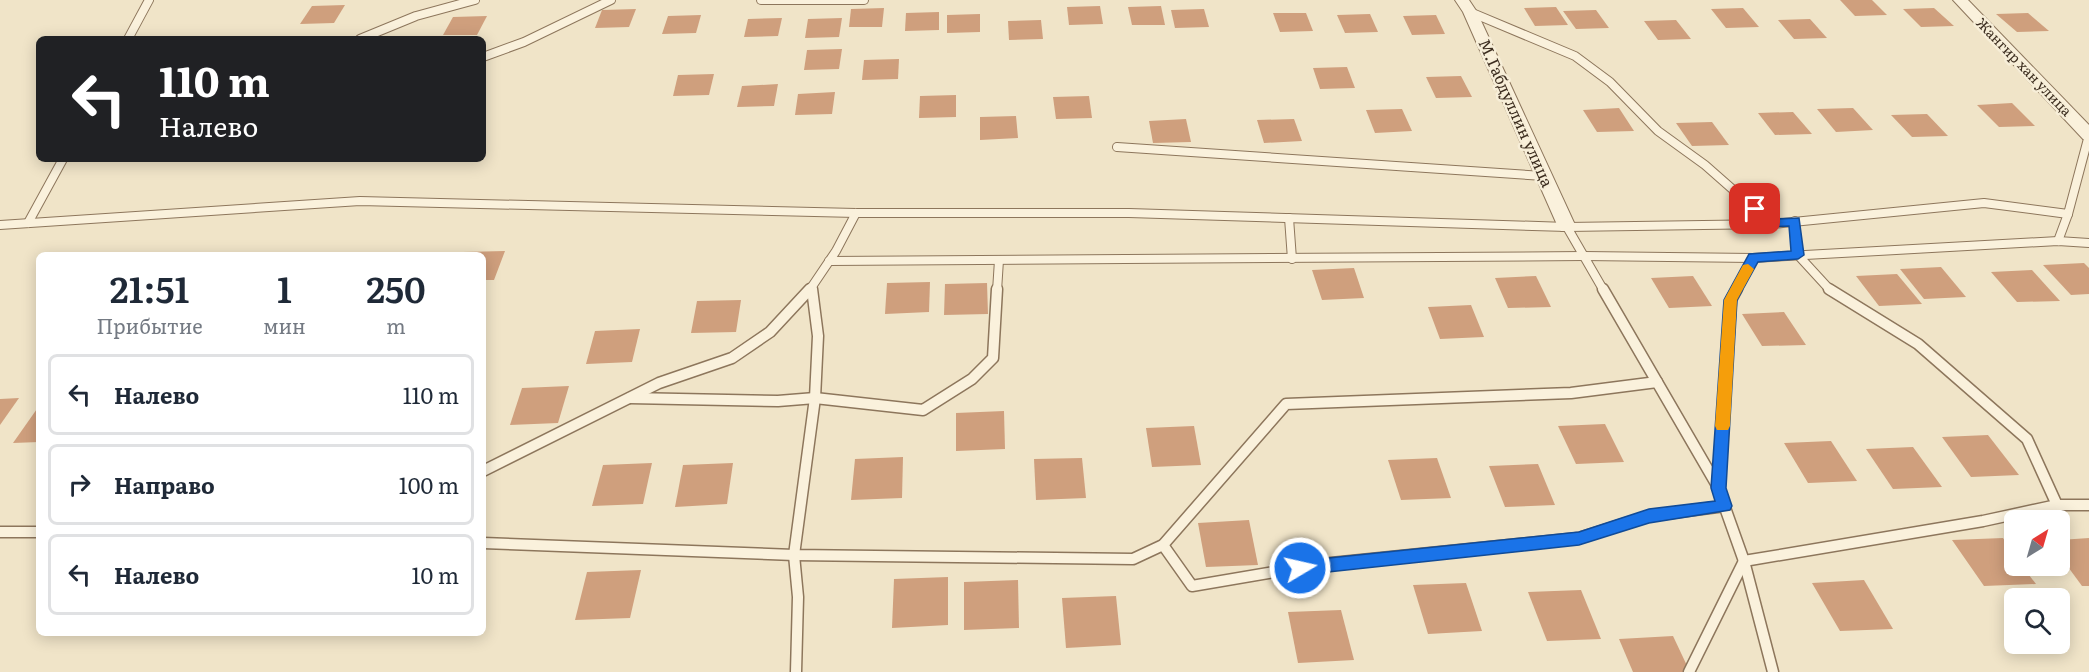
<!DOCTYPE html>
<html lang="ru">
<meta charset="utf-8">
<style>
:root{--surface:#fff;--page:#f2f2f3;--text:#1f2937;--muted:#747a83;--line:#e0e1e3}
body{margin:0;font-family:Literata,serif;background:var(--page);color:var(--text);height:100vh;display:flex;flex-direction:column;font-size:22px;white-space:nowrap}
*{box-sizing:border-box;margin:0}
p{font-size:20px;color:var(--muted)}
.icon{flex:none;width:33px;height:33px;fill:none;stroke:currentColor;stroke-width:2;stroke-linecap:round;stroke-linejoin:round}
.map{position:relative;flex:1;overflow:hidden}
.sheet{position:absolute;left:36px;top:252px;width:450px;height:384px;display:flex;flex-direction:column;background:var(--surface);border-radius:9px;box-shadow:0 3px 15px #0003}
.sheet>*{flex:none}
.banner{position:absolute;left:36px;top:36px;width:450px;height:126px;border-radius:9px;box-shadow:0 3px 15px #0003;background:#202124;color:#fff;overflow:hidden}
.needle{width:39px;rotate:37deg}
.tools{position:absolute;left:2004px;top:510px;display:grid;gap:12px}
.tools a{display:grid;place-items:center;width:66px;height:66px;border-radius:9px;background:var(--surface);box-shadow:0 3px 15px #0003;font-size:30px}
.pin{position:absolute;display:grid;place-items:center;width:51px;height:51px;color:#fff;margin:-26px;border-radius:12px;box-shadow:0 3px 9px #0006}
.me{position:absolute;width:66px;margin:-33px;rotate:81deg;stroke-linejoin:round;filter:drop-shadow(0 0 4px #0008)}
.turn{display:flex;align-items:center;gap:21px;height:126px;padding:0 24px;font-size:27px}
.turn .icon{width:78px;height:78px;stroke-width:2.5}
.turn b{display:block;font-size:42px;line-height:51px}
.eta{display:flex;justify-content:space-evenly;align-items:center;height:102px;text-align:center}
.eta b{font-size:36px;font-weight:600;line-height:42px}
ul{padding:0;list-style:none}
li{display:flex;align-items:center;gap:18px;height:81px;margin:0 12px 9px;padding:0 12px;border:3px solid var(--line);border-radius:9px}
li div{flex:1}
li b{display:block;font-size:22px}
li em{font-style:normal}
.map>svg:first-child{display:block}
.building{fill:#cf9f7d}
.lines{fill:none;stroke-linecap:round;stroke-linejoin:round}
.service-far1-casing{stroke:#8d765c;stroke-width:10}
.service-casing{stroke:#8d765c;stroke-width:13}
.minor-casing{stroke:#8d765c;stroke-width:2}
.service-far1{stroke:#faf1dc;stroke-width:8}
.service{stroke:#faf1dc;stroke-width:10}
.minor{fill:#faf1dc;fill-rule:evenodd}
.route{fill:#1a73e8;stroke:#114b97;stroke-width:1.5}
.slow{fill:#f59e0b}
.labels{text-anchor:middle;stroke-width:5;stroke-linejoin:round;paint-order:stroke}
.far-street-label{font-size:14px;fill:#3d2e20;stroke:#f7eed8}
.street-label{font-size:16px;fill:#3d2e20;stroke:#f7eed8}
</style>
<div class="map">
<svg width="2089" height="672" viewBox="0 0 2089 672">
<rect width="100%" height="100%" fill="#f0e4c8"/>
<g class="building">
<polygon points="1840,0 1872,0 1887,15 1855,16"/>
<polygon points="345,5 334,23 300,24 312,6"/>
<polygon points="1100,6 1103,24 1069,25 1067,7"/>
<polygon points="1161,6 1165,25 1132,25 1128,7"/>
<polygon points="1556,7 1568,25 1535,26 1524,8"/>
<polygon points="884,8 882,27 849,27 851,9"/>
<polygon points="1743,8 1759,27 1726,28 1711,9"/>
<polygon points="1934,8 1954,26 1921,27 1903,9"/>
<polygon points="636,9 629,27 595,28 602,10"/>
<polygon points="1204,9 1209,27 1175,28 1171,10"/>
<polygon points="1596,10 1609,28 1576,29 1563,11"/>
<polygon points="939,12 939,30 905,31 906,13"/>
<polygon points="1273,13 1306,13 1313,31 1280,32"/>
<polygon points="2028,13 2049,31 2017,32 1996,14"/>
<polygon points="980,14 980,32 947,33 947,15"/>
<polygon points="1370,14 1378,32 1345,33 1337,15"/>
<polygon points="701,15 696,33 662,34 668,16"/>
<polygon points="1436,15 1445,34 1412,35 1403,16"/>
<polygon points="487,16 477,35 443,35 453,17"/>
<polygon points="782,18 778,36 744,37 748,19"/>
<polygon points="842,18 839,37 805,38 808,19"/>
<polygon points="1810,19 1827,38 1794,39 1778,20"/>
<polygon points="1041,20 1043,39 1009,40 1008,21"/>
<polygon points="1676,20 1691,39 1658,40 1644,21"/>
<polygon points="842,49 839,69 804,70 807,50"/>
<polygon points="899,59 898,79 862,80 864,60"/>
<polygon points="1347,67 1355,88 1320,89 1313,68"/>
<polygon points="714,74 709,95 673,96 678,75"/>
<polygon points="1461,76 1472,97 1436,98 1426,77"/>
<polygon points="778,84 774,106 737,107 742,86"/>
<polygon points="835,92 832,114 795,115 798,94"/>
<polygon points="956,95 956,117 919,118 920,96"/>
<polygon points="1089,96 1092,118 1056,119 1053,97"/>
<polygon points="2012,103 2035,126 1999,127 1977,105"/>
<polygon points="1619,108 1634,131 1597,132 1583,110"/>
<polygon points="1853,108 1873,130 1836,132 1817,109"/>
<polygon points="1402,109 1412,131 1375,133 1366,110"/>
<polygon points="1793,112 1812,134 1775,135 1758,113"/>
<polygon points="1927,114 1948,136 1912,137 1891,115"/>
<polygon points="1016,116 1018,138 980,140 980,117"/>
<polygon points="1186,119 1191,142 1153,143 1149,121"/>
<polygon points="1294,119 1302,141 1264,143 1257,120"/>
<polygon points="1712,122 1729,145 1692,146 1676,123"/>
<polygon points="505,251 494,280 483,280 483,255 462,255 463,252"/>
<polygon points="2084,263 2089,268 2089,294 2071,295 2043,265"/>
<polygon points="1941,267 1966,297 1924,299 1900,269"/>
<polygon points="1354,268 1364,298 1322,300 1312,270"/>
<polygon points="2032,270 2060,301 2017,302 1991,272"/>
<polygon points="1897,274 1922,304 1879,306 1856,276"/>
<polygon points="1536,276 1551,307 1508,308 1495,278"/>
<polygon points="1693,276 1712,306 1669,308 1651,278"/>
<polygon points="930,282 929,312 885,314 887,283"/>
<polygon points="987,283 988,314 944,315 945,284"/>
<polygon points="741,300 736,332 691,333 697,301"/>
<polygon points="1471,305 1484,337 1440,339 1428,307"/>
<polygon points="1784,312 1806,345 1762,346 1742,314"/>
<polygon points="640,329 632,362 586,364 595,331"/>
<polygon points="569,386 558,423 510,425 522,388"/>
<polygon points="19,398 0,425 0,399"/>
<polygon points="39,406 39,442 13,443"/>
<polygon points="1004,411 1005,449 956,451 956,413"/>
<polygon points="1605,424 1624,462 1576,464 1558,426"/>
<polygon points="1194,426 1201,465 1152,467 1146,428"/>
<polygon points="1988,435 2019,475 1971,477 1942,437"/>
<polygon points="1831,441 1857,481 1808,483 1784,443"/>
<polygon points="1913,447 1942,487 1893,489 1866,449"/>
<polygon points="903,457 902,498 851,500 855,459"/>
<polygon points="1082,458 1086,498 1036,500 1034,459"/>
<polygon points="1437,458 1451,498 1401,500 1388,460"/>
<polygon points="652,463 643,504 592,506 603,465"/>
<polygon points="733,463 727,504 675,507 683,465"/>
<polygon points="1538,464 1555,505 1505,507 1489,466"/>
<polygon points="1249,520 1258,565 1206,567 1198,523"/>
<polygon points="2003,538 2014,555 2014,566 2022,566 2036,584 1984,586 1952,540"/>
<polygon points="2089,538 2089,586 2082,586 2060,556 2060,540"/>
<polygon points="641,570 630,618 575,620 587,572"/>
<polygon points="948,577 948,625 892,628 894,579"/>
<polygon points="1018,580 1019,628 964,630 964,582"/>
<polygon points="1864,580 1893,629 1840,631 1812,583"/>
<polygon points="1466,583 1482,631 1428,634 1413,585"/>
<polygon points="1581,590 1601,639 1547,641 1528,592"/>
<polygon points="1116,596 1121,645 1066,648 1062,598"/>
<polygon points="1341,610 1354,660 1298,663 1288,612"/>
<polygon points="1673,636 1690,672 1633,672 1619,639"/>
</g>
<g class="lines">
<g class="service-far1-casing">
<g id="service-far1">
<polyline points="761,0 864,0"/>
<polyline points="1470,12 1575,56 1610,82 1658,131 1705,165 1772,224"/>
<polyline points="128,39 149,0"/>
<polyline points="360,39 416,16 475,0"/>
<polyline points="483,57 524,42 611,0"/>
<polyline points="1117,147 1544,176"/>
<polyline points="1289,218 1292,259"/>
<polyline points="1795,221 1798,255 1831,291"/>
<polyline points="28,223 63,159"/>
<polyline points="0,225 360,201 856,213 1129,213 1567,227 1772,224 1984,203 2068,214 2089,135"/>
<polyline points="1567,227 1604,291"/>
<polyline points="2058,241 2068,214"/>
<polyline points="829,261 1584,256 1753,258 2058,241 2089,243"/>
<polyline points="812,287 812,291"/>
<polyline points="809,291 836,251 856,213"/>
<polyline points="997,291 999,260"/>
<polyline points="1736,291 1753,258"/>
</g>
</g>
<g class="service-casing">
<g id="service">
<polyline points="1603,289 1718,487"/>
<polyline points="1737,289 1731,300 1718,488 1744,561 1773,672"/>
<polyline points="630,398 778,401 815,398 923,410 972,379 993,358 997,289"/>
<polyline points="483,471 659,383 732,358 770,332 810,289"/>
<polyline points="2057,505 2089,505"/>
<polyline points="0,532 39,532"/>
<polyline points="483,543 794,555 1133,559 1163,545 1286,404 1571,393 1657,382"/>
<polyline points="1163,545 1192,586 1321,564 1579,538 1649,516 1725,506"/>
<polyline points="796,672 798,597 794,555 815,398 818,336 812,289"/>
<polyline points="1689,672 1744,561 1983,521 2057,505 2027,439 1918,344 1829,289"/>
</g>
</g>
<g class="minor-casing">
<g id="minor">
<polygon points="1455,0 1469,0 1477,12 1576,227 1573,231 1561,231 1558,227 1463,12"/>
<polygon points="1953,0 1968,0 2089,125 2089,140 2083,139"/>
</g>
</g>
<use href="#service-far1" class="service-far1"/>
<use href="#service" class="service"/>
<use href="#minor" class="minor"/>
</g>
<polygon class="route" points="1755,205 1775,219 1799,218 1804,255 1798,259 1758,262 1737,300 1726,488 1732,506 1730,510 1649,523 1579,545 1300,575 1294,573 1292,568 1294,563 1300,561 1579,532 1649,509 1715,501 1711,488 1724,300 1749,254 1791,251 1789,226 1768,227 1749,209"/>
<polygon class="slow" points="1748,264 1754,269 1737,300 1730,426 1728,430 1717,430 1715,426 1724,300 1743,265"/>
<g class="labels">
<g class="far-street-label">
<text transform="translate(2024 67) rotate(46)" y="5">Жангир хан улица</text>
</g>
<g class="street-label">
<text transform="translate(1516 113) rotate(66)" y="6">М.Габдуллин улица</text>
</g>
</g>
</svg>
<div class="tools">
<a><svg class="needle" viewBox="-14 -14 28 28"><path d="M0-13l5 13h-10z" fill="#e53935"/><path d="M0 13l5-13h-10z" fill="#747a83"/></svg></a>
<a><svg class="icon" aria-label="search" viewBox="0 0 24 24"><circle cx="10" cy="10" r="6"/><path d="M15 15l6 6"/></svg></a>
</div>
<div class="pin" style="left:1755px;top:209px;background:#d93025"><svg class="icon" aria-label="arrive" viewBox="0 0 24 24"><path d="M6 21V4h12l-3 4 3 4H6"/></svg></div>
<svg class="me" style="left:1300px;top:568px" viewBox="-20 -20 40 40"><circle r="17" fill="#1a73e8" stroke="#fff" stroke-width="3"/><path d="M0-11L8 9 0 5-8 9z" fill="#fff"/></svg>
<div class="banner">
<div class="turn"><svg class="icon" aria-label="left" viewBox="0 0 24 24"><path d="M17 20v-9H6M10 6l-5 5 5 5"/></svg><div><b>110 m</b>Налево</div></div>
</div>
<section class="sheet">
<div class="eta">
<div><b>21:51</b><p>Прибытие</p></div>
<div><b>1</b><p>мин</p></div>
<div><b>250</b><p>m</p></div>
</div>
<ul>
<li><svg class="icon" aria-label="left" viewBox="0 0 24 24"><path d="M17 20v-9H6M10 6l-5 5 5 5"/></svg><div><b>Налево</b></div><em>110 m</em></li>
<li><svg class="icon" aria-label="right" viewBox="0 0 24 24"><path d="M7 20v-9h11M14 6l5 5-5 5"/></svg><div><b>Направо</b></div><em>100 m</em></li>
<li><svg class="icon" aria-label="left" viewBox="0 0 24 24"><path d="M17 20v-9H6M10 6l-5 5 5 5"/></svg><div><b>Налево</b></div><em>10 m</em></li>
</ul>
</section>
</div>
